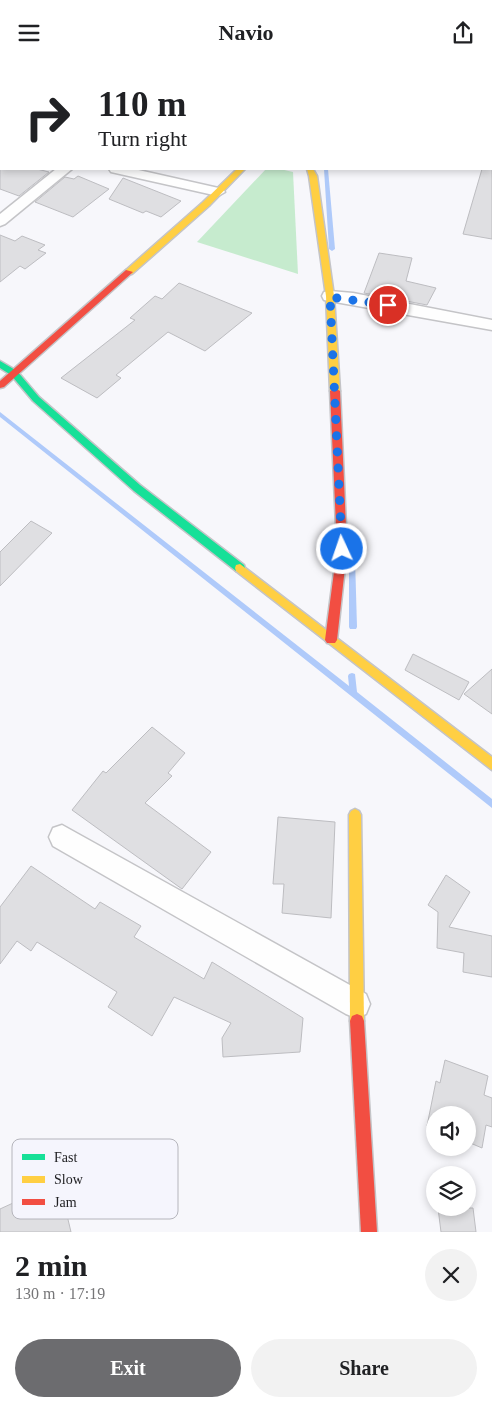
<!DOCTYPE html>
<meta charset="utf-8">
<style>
:root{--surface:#fff;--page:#f2f2f2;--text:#202124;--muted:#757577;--accent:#6c6c6f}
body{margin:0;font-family:"Times New Roman",serif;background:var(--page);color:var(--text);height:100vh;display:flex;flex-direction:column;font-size:19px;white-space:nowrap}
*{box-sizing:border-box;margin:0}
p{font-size:16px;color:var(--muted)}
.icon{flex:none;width:28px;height:28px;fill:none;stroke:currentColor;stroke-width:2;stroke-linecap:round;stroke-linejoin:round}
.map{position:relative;height:1167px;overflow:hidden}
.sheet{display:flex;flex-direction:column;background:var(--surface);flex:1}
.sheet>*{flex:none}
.banner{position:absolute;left:0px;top:0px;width:492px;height:105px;box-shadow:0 2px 8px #0003;background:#fff;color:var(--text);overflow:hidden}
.controls{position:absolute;left:426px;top:1041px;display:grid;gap:10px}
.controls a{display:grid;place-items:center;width:50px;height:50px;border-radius:50%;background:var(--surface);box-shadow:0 2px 8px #0003;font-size:25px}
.pin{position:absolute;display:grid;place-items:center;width:42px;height:42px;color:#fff;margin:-21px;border:2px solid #fff;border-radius:50%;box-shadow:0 1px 5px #0007}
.me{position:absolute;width:55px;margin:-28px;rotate:357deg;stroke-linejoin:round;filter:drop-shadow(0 0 4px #0008)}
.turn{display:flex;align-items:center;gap:18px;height:105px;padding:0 15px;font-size:22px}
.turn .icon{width:65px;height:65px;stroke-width:2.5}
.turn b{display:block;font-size:35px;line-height:42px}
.round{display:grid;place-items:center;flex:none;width:52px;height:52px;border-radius:26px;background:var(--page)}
.headline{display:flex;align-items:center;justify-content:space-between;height:85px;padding:0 15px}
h1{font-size:30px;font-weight:600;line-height:38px}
.primary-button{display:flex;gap:10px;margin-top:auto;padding:10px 15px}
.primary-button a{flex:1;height:58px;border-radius:30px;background:var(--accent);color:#fff;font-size:20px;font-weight:600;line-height:58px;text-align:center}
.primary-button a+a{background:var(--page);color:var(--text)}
header{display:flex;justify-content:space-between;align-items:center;height:65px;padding:0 15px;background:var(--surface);font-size:22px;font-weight:600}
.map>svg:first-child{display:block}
.green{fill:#c6ebce}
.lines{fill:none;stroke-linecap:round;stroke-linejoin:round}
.stream{fill:#afcafa;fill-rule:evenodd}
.building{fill:#dfdfe2;stroke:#bdbdc1}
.street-casing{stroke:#c4c4c7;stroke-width:3}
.fast-casing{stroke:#c4c4c7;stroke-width:3}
.slow-casing{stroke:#c4c4c7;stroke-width:3}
.jam-casing{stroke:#c4c4c7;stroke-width:3}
.street{fill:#fefefe;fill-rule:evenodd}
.fast{fill:#16e098;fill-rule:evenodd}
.slow{fill:#ffcf43;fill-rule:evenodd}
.jam{fill:#f24e42;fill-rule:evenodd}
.route{stroke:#1a73e8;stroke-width:9;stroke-dasharray:0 16.2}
.key{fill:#f5f5fd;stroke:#b5b5bc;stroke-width:1}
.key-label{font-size:14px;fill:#212124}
</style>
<header><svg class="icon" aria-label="menu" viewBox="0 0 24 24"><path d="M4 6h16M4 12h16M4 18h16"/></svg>Navio<svg class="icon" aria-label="share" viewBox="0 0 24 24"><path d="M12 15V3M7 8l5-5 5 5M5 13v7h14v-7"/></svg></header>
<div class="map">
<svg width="492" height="1167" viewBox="0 0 492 1167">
<rect width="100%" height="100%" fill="#f7f7fb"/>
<polygon class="green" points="266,104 280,104 293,107 298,209 197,177"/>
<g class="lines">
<g class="stream">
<polygon points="328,0 332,0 331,1 327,1"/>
<polygon points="324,104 328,104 335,184 332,186 329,184"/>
<polygon points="0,347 349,621 348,611 349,609 352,608 355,609 357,627 492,734 492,743 0,352"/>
<polygon points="352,490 355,493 357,562 356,564 350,564 349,562 349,493"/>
</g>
</g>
<g class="building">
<polygon points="492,89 492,174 463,169 482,104 491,104"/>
<polygon points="0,104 37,104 49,107 19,131 0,124"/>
<polygon points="78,111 109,124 73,152 35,137 65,112 74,114"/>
<polygon points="123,113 181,136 161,152 146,146 143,148 109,134"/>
<polygon points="0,170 15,176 22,171 45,180 38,185 46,188 25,204 20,201 0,217"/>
<polygon points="379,188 412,193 406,216 436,223 427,240 364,228"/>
<polygon points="179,218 252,248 205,286 168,267 116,310 121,313 97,333 61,313 135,255 130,253 155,231 162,234"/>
<polygon points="31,456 52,468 0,521 0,487"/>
<polygon points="413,589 469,617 459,635 405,605"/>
<polygon points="492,604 492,649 464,629"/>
<polygon points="152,662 185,688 168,708 172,711 145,738 211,787 182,824 72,745 103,706 106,708"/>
<polygon points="278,752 335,757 331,853 282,848 284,819 273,819"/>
<polygon points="31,801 95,844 100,837 141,861 134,872 204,914 212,897 303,953 300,987 223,992 222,973 231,958 174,932 152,971 108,942 117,927 37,877 31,886 17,876 0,899 0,842"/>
<polygon points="446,810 470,827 449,862 492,871 492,912 463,907 464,888 437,883 438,847 428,840"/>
<polygon points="445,995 488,1011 484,1030 492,1033 492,1062 486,1060 482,1083 468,1077 468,1050 435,1050 435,1064 427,1061 436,1016 440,1018"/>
<polygon points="59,1117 71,1167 0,1167 0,1144"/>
<polygon points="438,1143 473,1143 476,1167 441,1167"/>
</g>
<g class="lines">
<g class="street-casing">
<g id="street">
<polygon points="0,3 1,4 1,12 0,12"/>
<rect x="0" y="73" width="1" height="9"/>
<polygon points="56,104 72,104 5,159 0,161 0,149"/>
<polygon points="109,104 134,104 223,124 225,127 218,131 111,107"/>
<polygon points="330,226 353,228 492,255 492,265 324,235 322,231 324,227"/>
<polygon points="62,760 366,929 370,939 366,949 356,953 346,949 53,781 49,772 53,763"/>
</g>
</g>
<g class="fast-casing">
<polygon id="fast" points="0,296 17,306 39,332 140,420 244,500 245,503 244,506 236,506 134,426 33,336 11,310 0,303"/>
</g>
<g class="slow-casing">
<g id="slow">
<polygon points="237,104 245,104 209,141 132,209 126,209 126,205 203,137"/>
<polygon points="307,104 313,104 317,111 334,231 340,326 335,329 330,326 326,231 309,111"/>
<polygon points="240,499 492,692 492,705 236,506 235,503 236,500"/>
<polygon points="355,744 359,746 361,750 364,956 362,961 357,963 352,961 350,956 349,750 351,746"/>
</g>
</g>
<g class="jam-casing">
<g id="jam">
<polygon points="126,205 133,207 4,322 0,323 0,316"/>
<polygon points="335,323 340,326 347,484 337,575 335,578 327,578 325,575 337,484 330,326"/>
<polygon points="357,949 362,951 364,956 377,1167 361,1167 350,956 352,951"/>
</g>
</g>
<use href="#street" class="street"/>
<use href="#fast" class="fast"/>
<use href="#slow" class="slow"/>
<use href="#jam" class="jam"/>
</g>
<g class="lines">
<polyline class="route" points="342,484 330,232 388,240"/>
</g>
<rect x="12" y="1074" width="166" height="80" rx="8" class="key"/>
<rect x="22" y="1089" width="23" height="6" fill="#16e098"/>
<rect x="22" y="1111" width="23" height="7" fill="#ffcf43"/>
<rect x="22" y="1134" width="23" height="6" fill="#f24e42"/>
<g class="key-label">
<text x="54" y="1097">Fast</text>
<text x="54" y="1119">Slow</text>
<text x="54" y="1142">Jam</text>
</g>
</svg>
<div class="controls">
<a><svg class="icon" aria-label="sound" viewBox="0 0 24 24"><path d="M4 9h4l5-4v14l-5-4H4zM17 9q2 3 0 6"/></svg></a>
<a><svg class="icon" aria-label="layers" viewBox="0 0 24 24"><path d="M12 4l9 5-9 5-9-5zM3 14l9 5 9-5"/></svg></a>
</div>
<div class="pin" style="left:388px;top:240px;background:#d93025"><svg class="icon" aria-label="arrive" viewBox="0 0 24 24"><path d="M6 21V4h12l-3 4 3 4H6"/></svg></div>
<svg class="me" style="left:342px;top:484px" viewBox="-20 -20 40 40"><circle r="17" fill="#1a73e8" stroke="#fff" stroke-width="3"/><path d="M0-11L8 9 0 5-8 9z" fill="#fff"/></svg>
<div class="banner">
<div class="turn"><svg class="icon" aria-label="right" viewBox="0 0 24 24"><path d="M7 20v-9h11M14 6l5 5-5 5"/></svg><div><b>110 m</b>Turn right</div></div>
</div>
</div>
<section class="sheet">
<div class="headline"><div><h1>2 min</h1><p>130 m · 17:19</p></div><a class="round"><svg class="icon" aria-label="close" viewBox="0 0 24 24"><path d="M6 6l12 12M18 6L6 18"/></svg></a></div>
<div class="primary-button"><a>Exit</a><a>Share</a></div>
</section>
